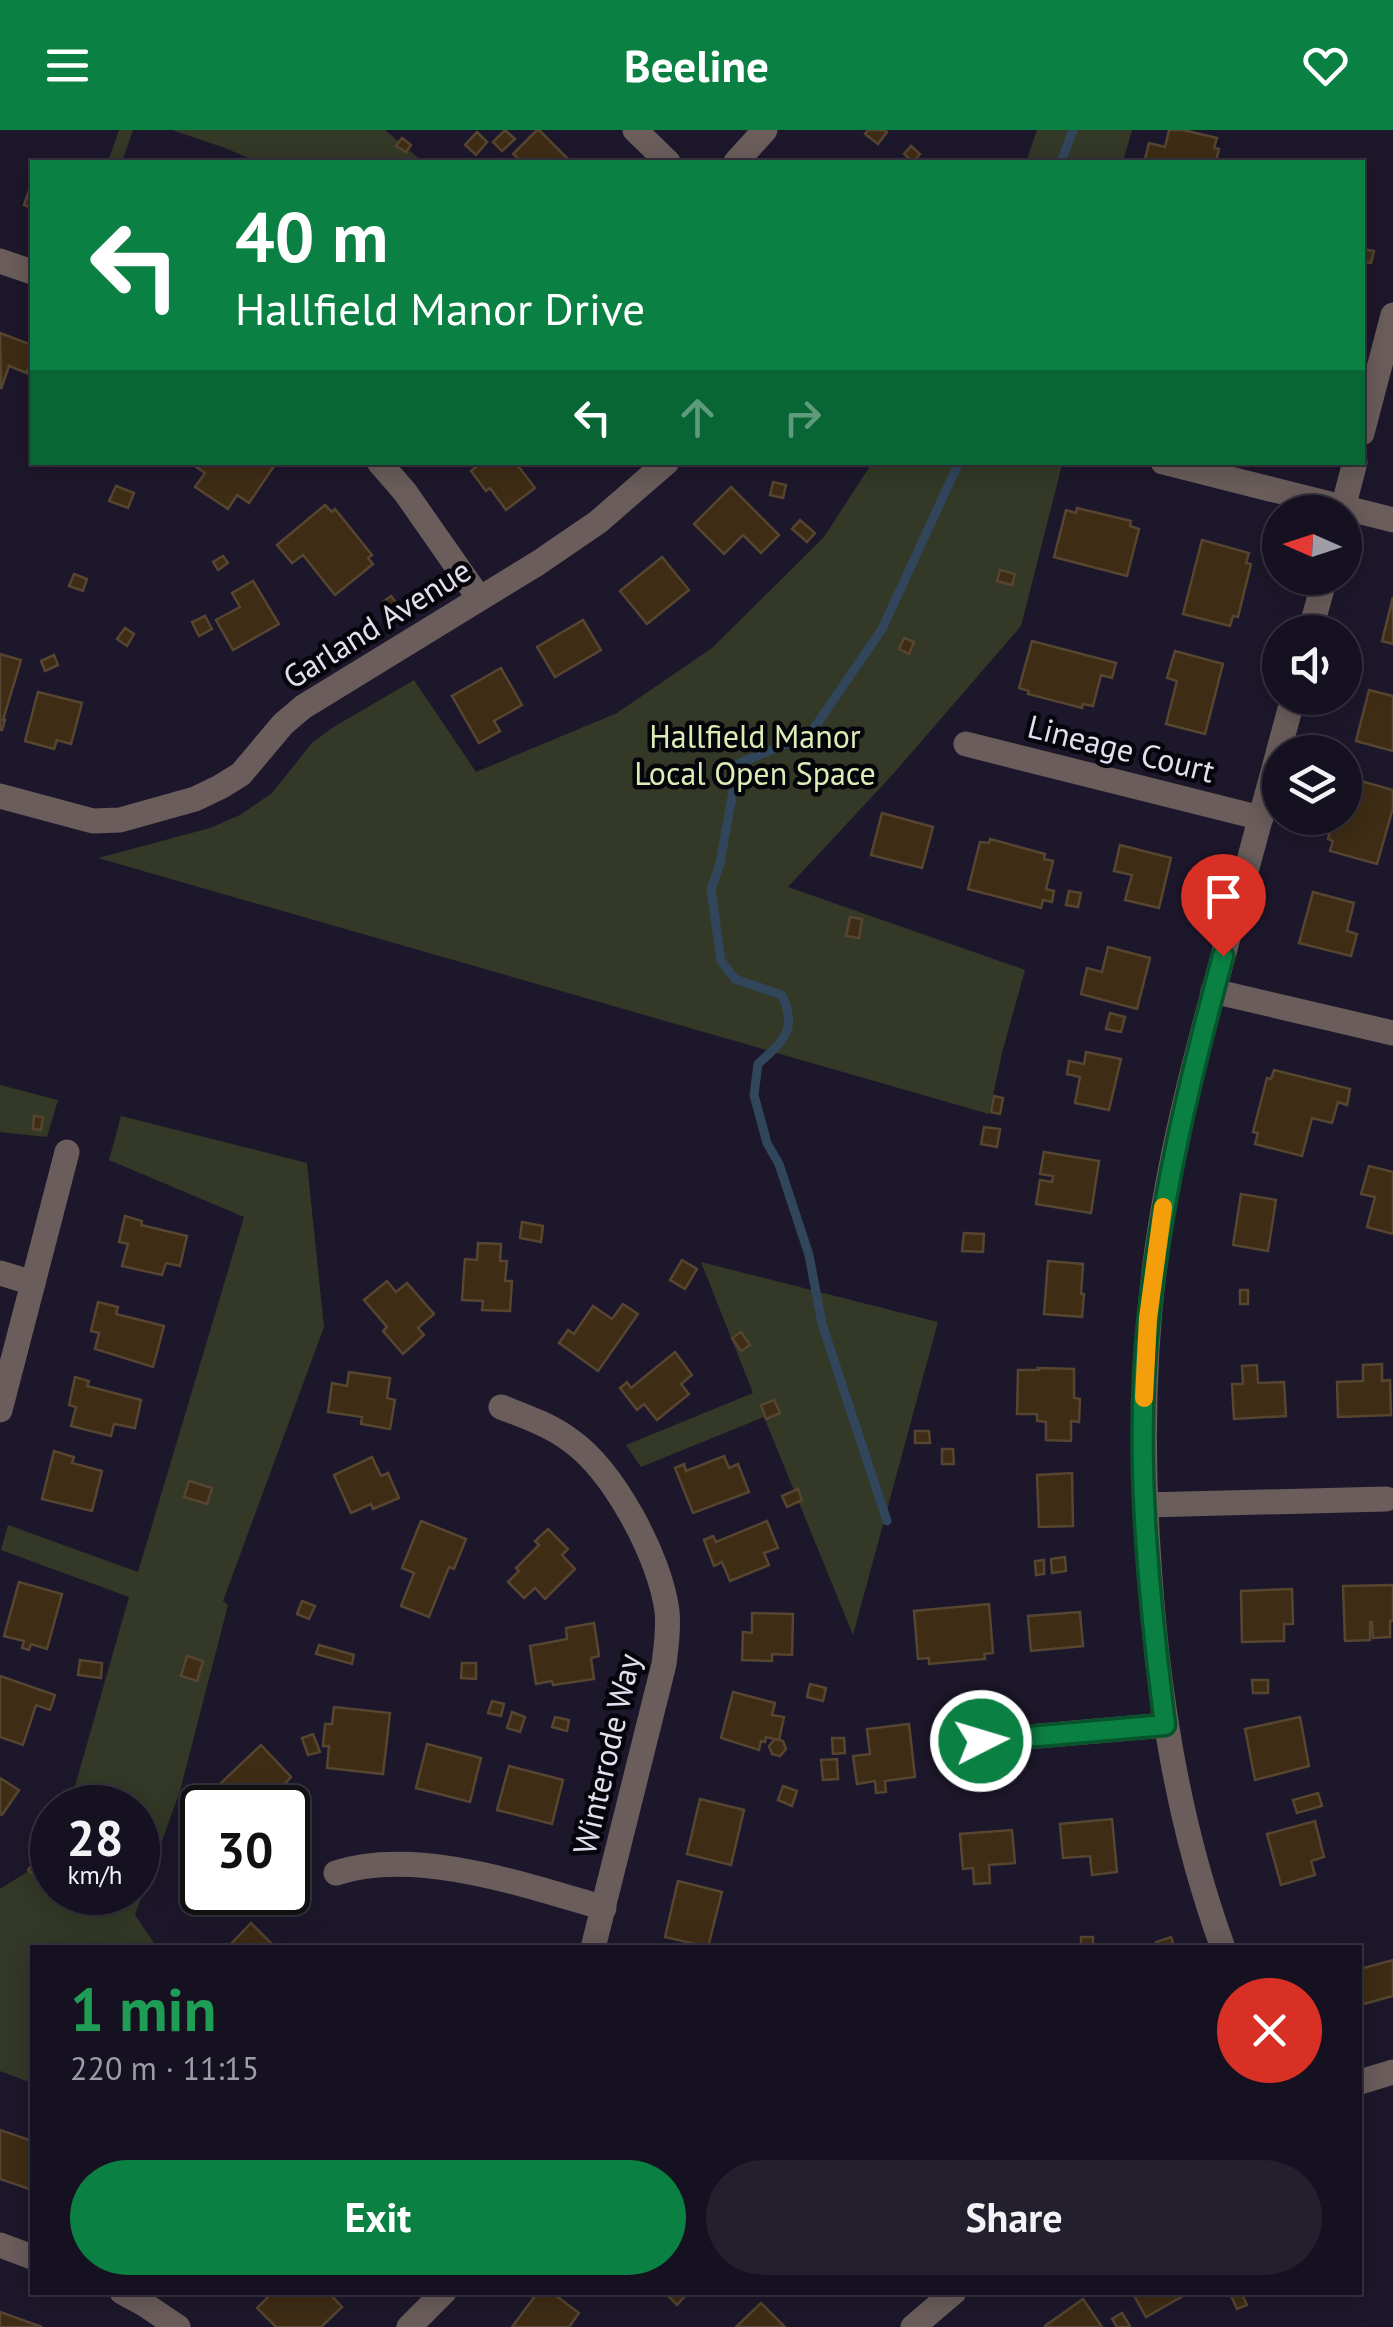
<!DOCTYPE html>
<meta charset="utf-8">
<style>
:root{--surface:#161120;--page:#231f2d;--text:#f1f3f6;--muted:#9e9da5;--line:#35313e;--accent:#0b8043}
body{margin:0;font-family:"PT Sans",sans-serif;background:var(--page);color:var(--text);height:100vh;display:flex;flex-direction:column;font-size:38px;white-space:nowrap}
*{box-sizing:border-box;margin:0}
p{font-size:32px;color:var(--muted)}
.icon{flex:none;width:55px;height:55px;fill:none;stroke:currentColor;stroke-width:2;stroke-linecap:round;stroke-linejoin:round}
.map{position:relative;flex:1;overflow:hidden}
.side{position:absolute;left:30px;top:1815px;width:1332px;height:350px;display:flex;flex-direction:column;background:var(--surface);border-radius:0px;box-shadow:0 5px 25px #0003,0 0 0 2px var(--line)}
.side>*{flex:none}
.guide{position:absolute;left:30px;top:30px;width:1335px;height:305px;border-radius:0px;box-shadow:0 5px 25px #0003,0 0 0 2px var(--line);background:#0b8043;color:#fff;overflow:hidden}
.needle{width:65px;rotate:273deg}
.controls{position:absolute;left:1262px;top:365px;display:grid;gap:20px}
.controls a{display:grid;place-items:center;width:100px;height:100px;border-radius:50%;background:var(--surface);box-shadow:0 5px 25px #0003,0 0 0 2px var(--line);font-size:50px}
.speed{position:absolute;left:30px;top:1655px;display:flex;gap:20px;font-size:50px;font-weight:700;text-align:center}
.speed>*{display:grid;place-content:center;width:130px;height:130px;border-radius:50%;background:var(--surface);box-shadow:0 5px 25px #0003,0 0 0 2px var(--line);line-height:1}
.speed small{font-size:25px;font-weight:400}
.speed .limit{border:5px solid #111;border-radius:15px;background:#fff;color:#111}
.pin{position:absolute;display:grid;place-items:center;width:85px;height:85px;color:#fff;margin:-102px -42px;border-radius:50% 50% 50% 0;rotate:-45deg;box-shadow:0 0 10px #0007}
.pin .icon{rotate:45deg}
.me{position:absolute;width:110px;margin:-55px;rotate:85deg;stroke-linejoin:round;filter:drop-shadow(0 0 8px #0008)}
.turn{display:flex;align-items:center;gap:35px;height:210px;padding:0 40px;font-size:45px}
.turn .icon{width:130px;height:130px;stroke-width:2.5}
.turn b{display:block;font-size:70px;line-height:85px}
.lanes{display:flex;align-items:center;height:95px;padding:0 40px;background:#0003;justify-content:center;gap:50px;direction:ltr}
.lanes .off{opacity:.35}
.round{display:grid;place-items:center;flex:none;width:105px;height:105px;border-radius:52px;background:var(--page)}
.headline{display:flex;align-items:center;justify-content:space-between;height:170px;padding:0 40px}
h1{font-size:60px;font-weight:600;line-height:75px;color:#1e9e55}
.button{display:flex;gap:20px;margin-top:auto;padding:20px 40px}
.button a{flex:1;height:115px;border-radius:60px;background:var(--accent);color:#fff;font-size:40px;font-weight:600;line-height:115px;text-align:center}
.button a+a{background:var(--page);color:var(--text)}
header{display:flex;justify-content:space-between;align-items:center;height:130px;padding:0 40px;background:var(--accent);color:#fff;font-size:45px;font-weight:600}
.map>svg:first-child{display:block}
.green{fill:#333926}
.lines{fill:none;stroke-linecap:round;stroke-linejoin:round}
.stream{stroke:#31465b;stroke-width:9}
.building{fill:#3e2c15;stroke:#564530;stroke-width:2.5}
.minor{stroke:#6a5d5b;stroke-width:25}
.route-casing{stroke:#07532c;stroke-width:25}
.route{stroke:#0b8043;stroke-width:18}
.slow{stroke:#f59e0b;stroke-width:18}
.labels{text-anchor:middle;stroke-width:9;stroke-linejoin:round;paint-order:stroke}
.street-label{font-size:32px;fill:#e3dfee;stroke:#07050c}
.park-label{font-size:32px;fill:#dbecb5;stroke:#07050c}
</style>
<header><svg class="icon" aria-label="menu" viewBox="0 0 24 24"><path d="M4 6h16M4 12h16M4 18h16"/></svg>Beeline<svg class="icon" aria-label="heart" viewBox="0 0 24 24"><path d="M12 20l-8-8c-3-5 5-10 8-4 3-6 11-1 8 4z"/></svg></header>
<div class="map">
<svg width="1393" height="2197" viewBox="0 0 1393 2197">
<rect width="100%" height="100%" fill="#1d172b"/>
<g class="green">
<polygon points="119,0 133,0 122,32 108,32"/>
<polygon points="172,0 385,0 423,32 258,32 225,18"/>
<polygon points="1037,0 1132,0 1123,32 1026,32"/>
<polygon points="1053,332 1062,335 1021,496 894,643 788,757 1025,840 1002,923 989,984 98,728 210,698 240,685 272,663 312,613 332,598 414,550 476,642 617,583 712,518 824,407 872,333"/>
<polygon points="0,955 58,970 47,1007 0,1002"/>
<polygon points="121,986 307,1033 324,1197 223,1471 228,1475 180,1661 135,1785 157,1817 32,1818 32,1953 0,1941 0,1759 52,1726 52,1762 138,1762 138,1678 69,1677 129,1467 1,1420 8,1395 138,1442 244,1087 109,1030"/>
<polygon points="701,1132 938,1192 853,1505 764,1287 641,1337 626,1315 753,1263"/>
</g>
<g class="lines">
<g class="stream">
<polyline points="1061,32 1073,0"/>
<path d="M887,1391L822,1194L809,1125L779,1034L767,1013L754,965L758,934C784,910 798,900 782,865L735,849L721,831L711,760L720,733L738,634L810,604L882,499L959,332"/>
</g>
</g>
<g class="building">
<polygon points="505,0 515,9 502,21 493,12"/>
<polygon points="537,0 539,0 571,32 522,32 513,24"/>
<polygon points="868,0 884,0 887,2 878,14 865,4"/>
<polygon points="1169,0 1183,0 1217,8 1214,18 1219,19 1216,32 1160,32 1145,29 1149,13 1165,17"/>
<polygon points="477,2 487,12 476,25 465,15"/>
<polygon points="402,8 411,15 406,22 396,16"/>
<polygon points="911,16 920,24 913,32 904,24"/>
<polygon points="32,52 32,78 24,75"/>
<polygon points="1362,119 1374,121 1371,133 1362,131"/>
<polygon points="0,203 32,215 32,229 27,243 9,236 1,259"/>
<polygon points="189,332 276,332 276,333 249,373 237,365 228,379 195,357 205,343"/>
<polygon points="472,332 515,332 535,358 506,380 490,358 486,361 471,341 476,337"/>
<polygon points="773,352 786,355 783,368 770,365"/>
<polygon points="116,356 134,363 128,378 109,371"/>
<polygon points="731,357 779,405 761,423 743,405 724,424 694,394"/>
<polygon points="325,375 332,382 335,379 372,425 368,428 373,434 335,465 303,425 292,433 277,415"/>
<polygon points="1077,378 1131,391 1130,396 1139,399 1127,446 1054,427 1066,380 1076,383"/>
<polygon points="800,390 815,403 807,412 792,399"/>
<polygon points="1202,410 1249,423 1246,433 1251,434 1238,487 1233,486 1230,496 1183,484"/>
<polygon points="223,426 228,433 218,440 213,432"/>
<polygon points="662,427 689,460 647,494 620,461"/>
<polygon points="1000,440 1015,444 1012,455 997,451"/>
<polygon points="74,444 87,449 83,461 69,456"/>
<polygon points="253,451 279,494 233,520 216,490 240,477 232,463"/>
<polygon points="391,466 398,475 391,481 383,472"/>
<polygon points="1393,467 1393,514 1382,511"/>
<polygon points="205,486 212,499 199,506 192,492"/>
<polygon points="583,490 601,520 555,547 537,517"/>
<polygon points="125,498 134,504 127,516 117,509"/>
<polygon points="904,508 914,512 909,524 899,519"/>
<polygon points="1032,511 1116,533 1112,548 1101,545 1093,576 1083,574 1082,578 1028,564 1029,561 1019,558"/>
<polygon points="1175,521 1223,534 1205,604 1166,594 1177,551 1167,548"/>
<polygon points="0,524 21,530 3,590 5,590 2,600 0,600"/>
<polygon points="54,525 58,535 45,541 41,531"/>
<polygon points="501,538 522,575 494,591 500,601 479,613 452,566"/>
<polygon points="1369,560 1393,566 1393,621 1356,611"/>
<polygon points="38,562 82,573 71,614 57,610 54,619 25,611"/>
<polygon points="1350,648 1393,660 1393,678 1377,734 1330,721 1333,711 1328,709 1334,688 1345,688 1345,657 1348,658"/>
<polygon points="882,683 933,697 922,738 871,725"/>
<polygon points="990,709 1045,724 1044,729 1053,731 1046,759 1054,761 1052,772 1043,770 1041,778 968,759 980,712 989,713"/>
<polygon points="1120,715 1171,728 1159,778 1125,770 1132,745 1114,741"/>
<polygon points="1069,761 1081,763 1078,777 1066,775"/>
<polygon points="1313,762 1354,773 1347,801 1357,804 1351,826 1299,813"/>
<polygon points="850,787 862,789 859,808 846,806"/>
<polygon points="1108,817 1150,828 1137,879 1081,864 1087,838 1102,842"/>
<polygon points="1110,883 1125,887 1121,902 1106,899"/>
<polygon points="1086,922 1121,929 1109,980 1075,973 1080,947 1067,944 1069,931 1084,934"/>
<polygon points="1274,940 1350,959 1347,975 1338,972 1332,993 1312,988 1302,1026 1255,1014 1258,1003 1253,1002 1267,948 1271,949"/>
<polygon points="994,966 1003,968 1000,984 991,982"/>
<polygon points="34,986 43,987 41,1000 33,999"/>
<polygon points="984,997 1000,999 997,1017 981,1014"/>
<polygon points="1044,1022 1099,1031 1091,1083 1036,1074 1040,1050 1052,1052 1053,1046 1040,1044"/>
<polygon points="1369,1036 1393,1042 1393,1104 1367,1097 1375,1067 1361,1064"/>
<polygon points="1241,1064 1276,1070 1268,1121 1233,1115"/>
<polygon points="125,1086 142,1091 141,1095 187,1106 180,1136 166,1133 162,1145 122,1136 128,1114 119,1112"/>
<polygon points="522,1092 543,1096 541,1112 520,1108"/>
<polygon points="964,1103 984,1104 983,1122 962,1121"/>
<polygon points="478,1113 501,1114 500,1131 507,1131 505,1151 512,1151 510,1181 482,1180 483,1171 462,1170 465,1129 477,1130"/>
<polygon points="682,1130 697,1139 685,1159 670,1150"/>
<polygon points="1048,1131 1083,1134 1081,1164 1084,1164 1082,1187 1044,1184"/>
<polygon points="387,1151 396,1162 407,1153 434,1184 418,1198 424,1205 403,1224 383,1201 387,1197 364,1170"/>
<rect x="1240" y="1160" width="8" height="14"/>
<polygon points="98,1172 118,1177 116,1184 164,1196 153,1237 95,1219 99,1203 91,1201"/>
<polygon points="623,1174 638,1184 598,1241 559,1213 568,1200 574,1204 593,1176 612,1189"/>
<polygon points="741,1202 750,1215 741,1221 732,1208"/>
<polygon points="675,1222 692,1245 681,1254 689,1264 657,1290 644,1274 637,1280 620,1258 627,1252 631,1258"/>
<polygon points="1382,1234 1382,1251 1390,1250 1391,1285 1338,1287 1337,1252 1363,1251 1363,1235"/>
<polygon points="1257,1235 1258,1253 1284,1252 1286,1286 1234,1289 1232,1254 1243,1254 1242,1236"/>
<polygon points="1038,1238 1074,1239 1074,1268 1080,1269 1079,1292 1071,1291 1071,1311 1046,1310 1046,1292 1037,1291 1037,1284 1017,1284 1018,1240 1039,1240"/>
<polygon points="349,1242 390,1248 387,1268 395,1270 390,1299 361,1294 362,1287 328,1282 332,1253 347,1256"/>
<polygon points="75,1247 89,1251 87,1256 141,1270 135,1298 114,1294 111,1306 71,1296 76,1277 69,1275"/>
<polygon points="774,1270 780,1283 766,1289 761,1275"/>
<polygon points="915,1301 929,1301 930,1313 915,1313"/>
<polygon points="942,1319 953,1319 954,1334 942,1334"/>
<polygon points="54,1321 74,1327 72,1333 102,1341 92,1381 42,1369"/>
<polygon points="724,1326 729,1338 738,1334 749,1362 693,1383 675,1338 684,1334 686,1341"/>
<polygon points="372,1327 381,1346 388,1343 399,1368 373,1379 371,1374 351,1383 334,1345"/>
<polygon points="1072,1343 1073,1396 1039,1397 1037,1345"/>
<polygon points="189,1351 212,1358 207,1374 184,1367"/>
<polygon points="798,1359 802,1370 787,1377 782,1366"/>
<polygon points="421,1391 466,1409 454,1439 449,1437 429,1487 401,1476 414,1443 402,1438"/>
<polygon points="767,1391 778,1418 764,1423 769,1435 730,1451 722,1432 714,1436 704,1410 713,1406 716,1412"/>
<polygon points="548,1399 568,1419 562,1425 575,1439 545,1469 535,1458 524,1468 508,1452 519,1441 516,1438 539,1415 535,1411"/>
<polygon points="1065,1427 1066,1441 1052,1443 1051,1429"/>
<polygon points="1044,1430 1044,1444 1036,1445 1035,1431"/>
<polygon points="19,1452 62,1464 47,1519 31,1514 29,1520 22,1518 24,1511 4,1506"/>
<polygon points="1393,1455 1393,1491 1390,1491 1390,1507 1373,1508 1372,1492 1370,1492 1370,1510 1345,1511 1343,1456"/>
<polygon points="1292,1459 1293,1494 1284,1494 1284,1511 1242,1512 1241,1461"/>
<polygon points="302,1471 315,1476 309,1489 297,1484"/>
<polygon points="989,1474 993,1523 984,1524 985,1529 929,1534 929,1528 918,1529 914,1481"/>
<polygon points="1080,1482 1083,1516 1031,1521 1028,1486"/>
<polygon points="752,1483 793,1484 792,1525 772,1524 772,1531 742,1530 743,1502 752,1503"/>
<polygon points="594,1493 599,1526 591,1528 594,1549 553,1555 552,1551 536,1554 530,1516 567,1509 566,1498"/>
<polygon points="319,1515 354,1525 352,1534 316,1524"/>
<polygon points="187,1526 203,1531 197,1551 181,1546"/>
<polygon points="80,1530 102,1533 101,1548 78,1545"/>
<polygon points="462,1533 476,1533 476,1549 461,1548"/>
<polygon points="0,1546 55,1565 50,1580 36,1575 23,1615 0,1607"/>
<polygon points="1252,1550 1268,1550 1268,1563 1253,1563"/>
<polygon points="810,1554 826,1558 823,1571 807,1567"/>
<polygon points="733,1562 775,1573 772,1585 784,1587 779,1610 766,1607 765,1612 761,1611 759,1620 721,1608"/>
<polygon points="492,1571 504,1574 501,1586 488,1583"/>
<polygon points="334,1577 390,1583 383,1644 327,1638 329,1616 323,1616 325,1594 332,1594"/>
<polygon points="512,1582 525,1587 520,1602 507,1598"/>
<polygon points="555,1587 569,1590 567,1601 552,1597"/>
<polygon points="1300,1587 1309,1636 1255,1650 1245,1599"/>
<polygon points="909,1594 915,1647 885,1651 886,1662 876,1663 875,1651 857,1654 853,1626 870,1624 867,1599"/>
<polygon points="313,1604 320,1622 308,1625 302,1608"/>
<polygon points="832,1608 844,1608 845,1623 833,1624"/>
<polygon points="775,1609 783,1611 786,1619 780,1626 772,1624 769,1616"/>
<polygon points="427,1614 481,1628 470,1672 416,1658"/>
<polygon points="261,1615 291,1647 262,1678 242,1678 220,1654"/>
<polygon points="837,1629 838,1649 823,1650 821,1630"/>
<polygon points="509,1636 563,1650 552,1694 497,1680"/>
<polygon points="0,1648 19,1660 2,1685 0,1684"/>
<polygon points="783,1656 797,1661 792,1676 778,1670"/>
<polygon points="1318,1663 1322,1676 1297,1683 1293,1670"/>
<polygon points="700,1669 744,1680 731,1735 687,1724"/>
<polygon points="1112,1689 1117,1742 1092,1745 1090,1726 1063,1728 1060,1694"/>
<polygon points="1315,1691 1324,1727 1311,1731 1315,1745 1281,1755 1267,1704"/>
<polygon points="1012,1700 1015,1733 989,1735 990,1753 974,1754 973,1738 963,1739 960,1704"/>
<polygon points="197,1703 202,1703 202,1760 194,1759"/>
<polygon points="38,1728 47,1736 37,1747 28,1740"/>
<polygon points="678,1751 722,1762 708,1817 665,1807"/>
<polygon points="251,1793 276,1818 227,1818"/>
<rect x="1081" y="1807" width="12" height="11"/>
<polygon points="1171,1807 1174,1816 1157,1818 1156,1812"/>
<polygon points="1393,1830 1393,1866 1360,1875 1360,1839"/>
<polygon points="0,2000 32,2011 32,2060 0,2049"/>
<polygon points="273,2162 287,2162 289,2165 292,2162 328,2162 342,2177 321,2197 276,2197 257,2178"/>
<polygon points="538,2162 551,2162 579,2183 569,2197 512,2197"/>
<polygon points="670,2162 684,2162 686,2165 677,2175 667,2165"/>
<polygon points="1132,2162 1190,2162 1146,2187"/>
<polygon points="1237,2162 1241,2162 1247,2175 1237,2179 1231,2166"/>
<polygon points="1083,2169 1102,2197 1045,2197 1045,2196"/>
<polygon points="761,2173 785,2197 736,2197"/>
<polygon points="0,2182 42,2197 0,2197"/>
<polygon points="1122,2183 1130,2196 1128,2197 1117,2197 1112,2189"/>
</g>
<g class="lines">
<g class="minor">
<polyline points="635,0 668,32"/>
<polyline points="736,32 765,0"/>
<polyline points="0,131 32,142"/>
<polyline points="1362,303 1393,185"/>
<polyline points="379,332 405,362 479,468"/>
<polyline points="1163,332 1393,390"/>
<polyline points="1342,382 1355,332"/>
<polyline points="1310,502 1325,448"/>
<polyline points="966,614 1261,688"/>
<polyline points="0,666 93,691 120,690 195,669 220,657 241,644 283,594 303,577 538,433 598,392 667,332"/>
<polyline points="1213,861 1393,903"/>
<polyline points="0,1143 33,1153"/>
<path d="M501,1277C524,1286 550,1295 570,1310C614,1341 660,1427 667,1481C669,1499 666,1517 664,1534L593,1818"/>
<polyline points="0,1280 67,1022"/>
<polyline points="1145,1375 1386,1369"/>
<polyline points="981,1611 1165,1595"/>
<path d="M336,1743C416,1717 525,1755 604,1778"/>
<path d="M1223,1818C1176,1689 1156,1554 1148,1418C1141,1307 1143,1197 1162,1087C1177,993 1203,900 1228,808C1250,728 1272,648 1293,568"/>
<polyline points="1360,1952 1393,1942"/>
<polyline points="0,2115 32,2127"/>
<polyline points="122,2162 144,2174 178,2197"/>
<polyline points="409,2197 444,2162"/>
<polyline points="913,2197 954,2162"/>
</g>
</g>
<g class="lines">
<g class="route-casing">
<path id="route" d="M981,1611L1165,1595C1148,1460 1134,1320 1149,1185C1162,1063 1191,945 1223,826"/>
</g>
<use href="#route" class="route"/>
<polyline class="slow" points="1144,1268 1148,1188 1163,1077"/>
</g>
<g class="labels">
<g class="street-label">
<text transform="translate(377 494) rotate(-32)" y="11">Garland Avenue</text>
<text transform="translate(1121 619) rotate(14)" y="11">Lineage Court</text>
<text transform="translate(607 1624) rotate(-77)" y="11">Winterode Way</text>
</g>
<g class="park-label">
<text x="755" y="618">Hallfield Manor<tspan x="755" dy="37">Local Open Space</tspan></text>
</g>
</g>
</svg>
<div class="controls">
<a><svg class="needle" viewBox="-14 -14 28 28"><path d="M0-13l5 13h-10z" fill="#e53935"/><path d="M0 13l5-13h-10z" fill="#9e9da5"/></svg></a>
<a><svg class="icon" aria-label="sound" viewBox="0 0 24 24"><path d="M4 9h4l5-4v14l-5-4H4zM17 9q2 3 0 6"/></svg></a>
<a><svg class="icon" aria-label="layers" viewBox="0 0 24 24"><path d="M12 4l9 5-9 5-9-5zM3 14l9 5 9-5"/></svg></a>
</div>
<div class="speed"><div>28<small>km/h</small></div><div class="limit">30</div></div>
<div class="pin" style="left:1223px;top:826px;background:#d93025"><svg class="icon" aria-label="arrive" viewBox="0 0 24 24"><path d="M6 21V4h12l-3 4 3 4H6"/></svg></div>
<svg class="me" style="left:981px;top:1611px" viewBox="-20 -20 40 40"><circle r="17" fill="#0b8043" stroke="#fff" stroke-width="3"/><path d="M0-11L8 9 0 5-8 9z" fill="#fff"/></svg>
<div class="guide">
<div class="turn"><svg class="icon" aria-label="left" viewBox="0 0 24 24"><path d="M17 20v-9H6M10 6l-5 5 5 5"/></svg><div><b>40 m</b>Hallfield Manor Drive</div></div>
<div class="lanes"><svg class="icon" aria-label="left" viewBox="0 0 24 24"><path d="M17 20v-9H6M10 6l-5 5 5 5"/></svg><svg class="icon off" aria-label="ahead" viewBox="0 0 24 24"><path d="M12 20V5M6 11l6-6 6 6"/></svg><svg class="icon off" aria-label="right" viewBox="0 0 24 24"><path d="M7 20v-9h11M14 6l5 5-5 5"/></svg></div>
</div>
<section class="side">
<div class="headline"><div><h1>1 min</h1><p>220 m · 11:15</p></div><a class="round" style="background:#d93025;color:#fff"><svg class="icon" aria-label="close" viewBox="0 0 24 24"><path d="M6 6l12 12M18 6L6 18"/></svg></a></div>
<div class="button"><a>Exit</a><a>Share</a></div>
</section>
</div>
